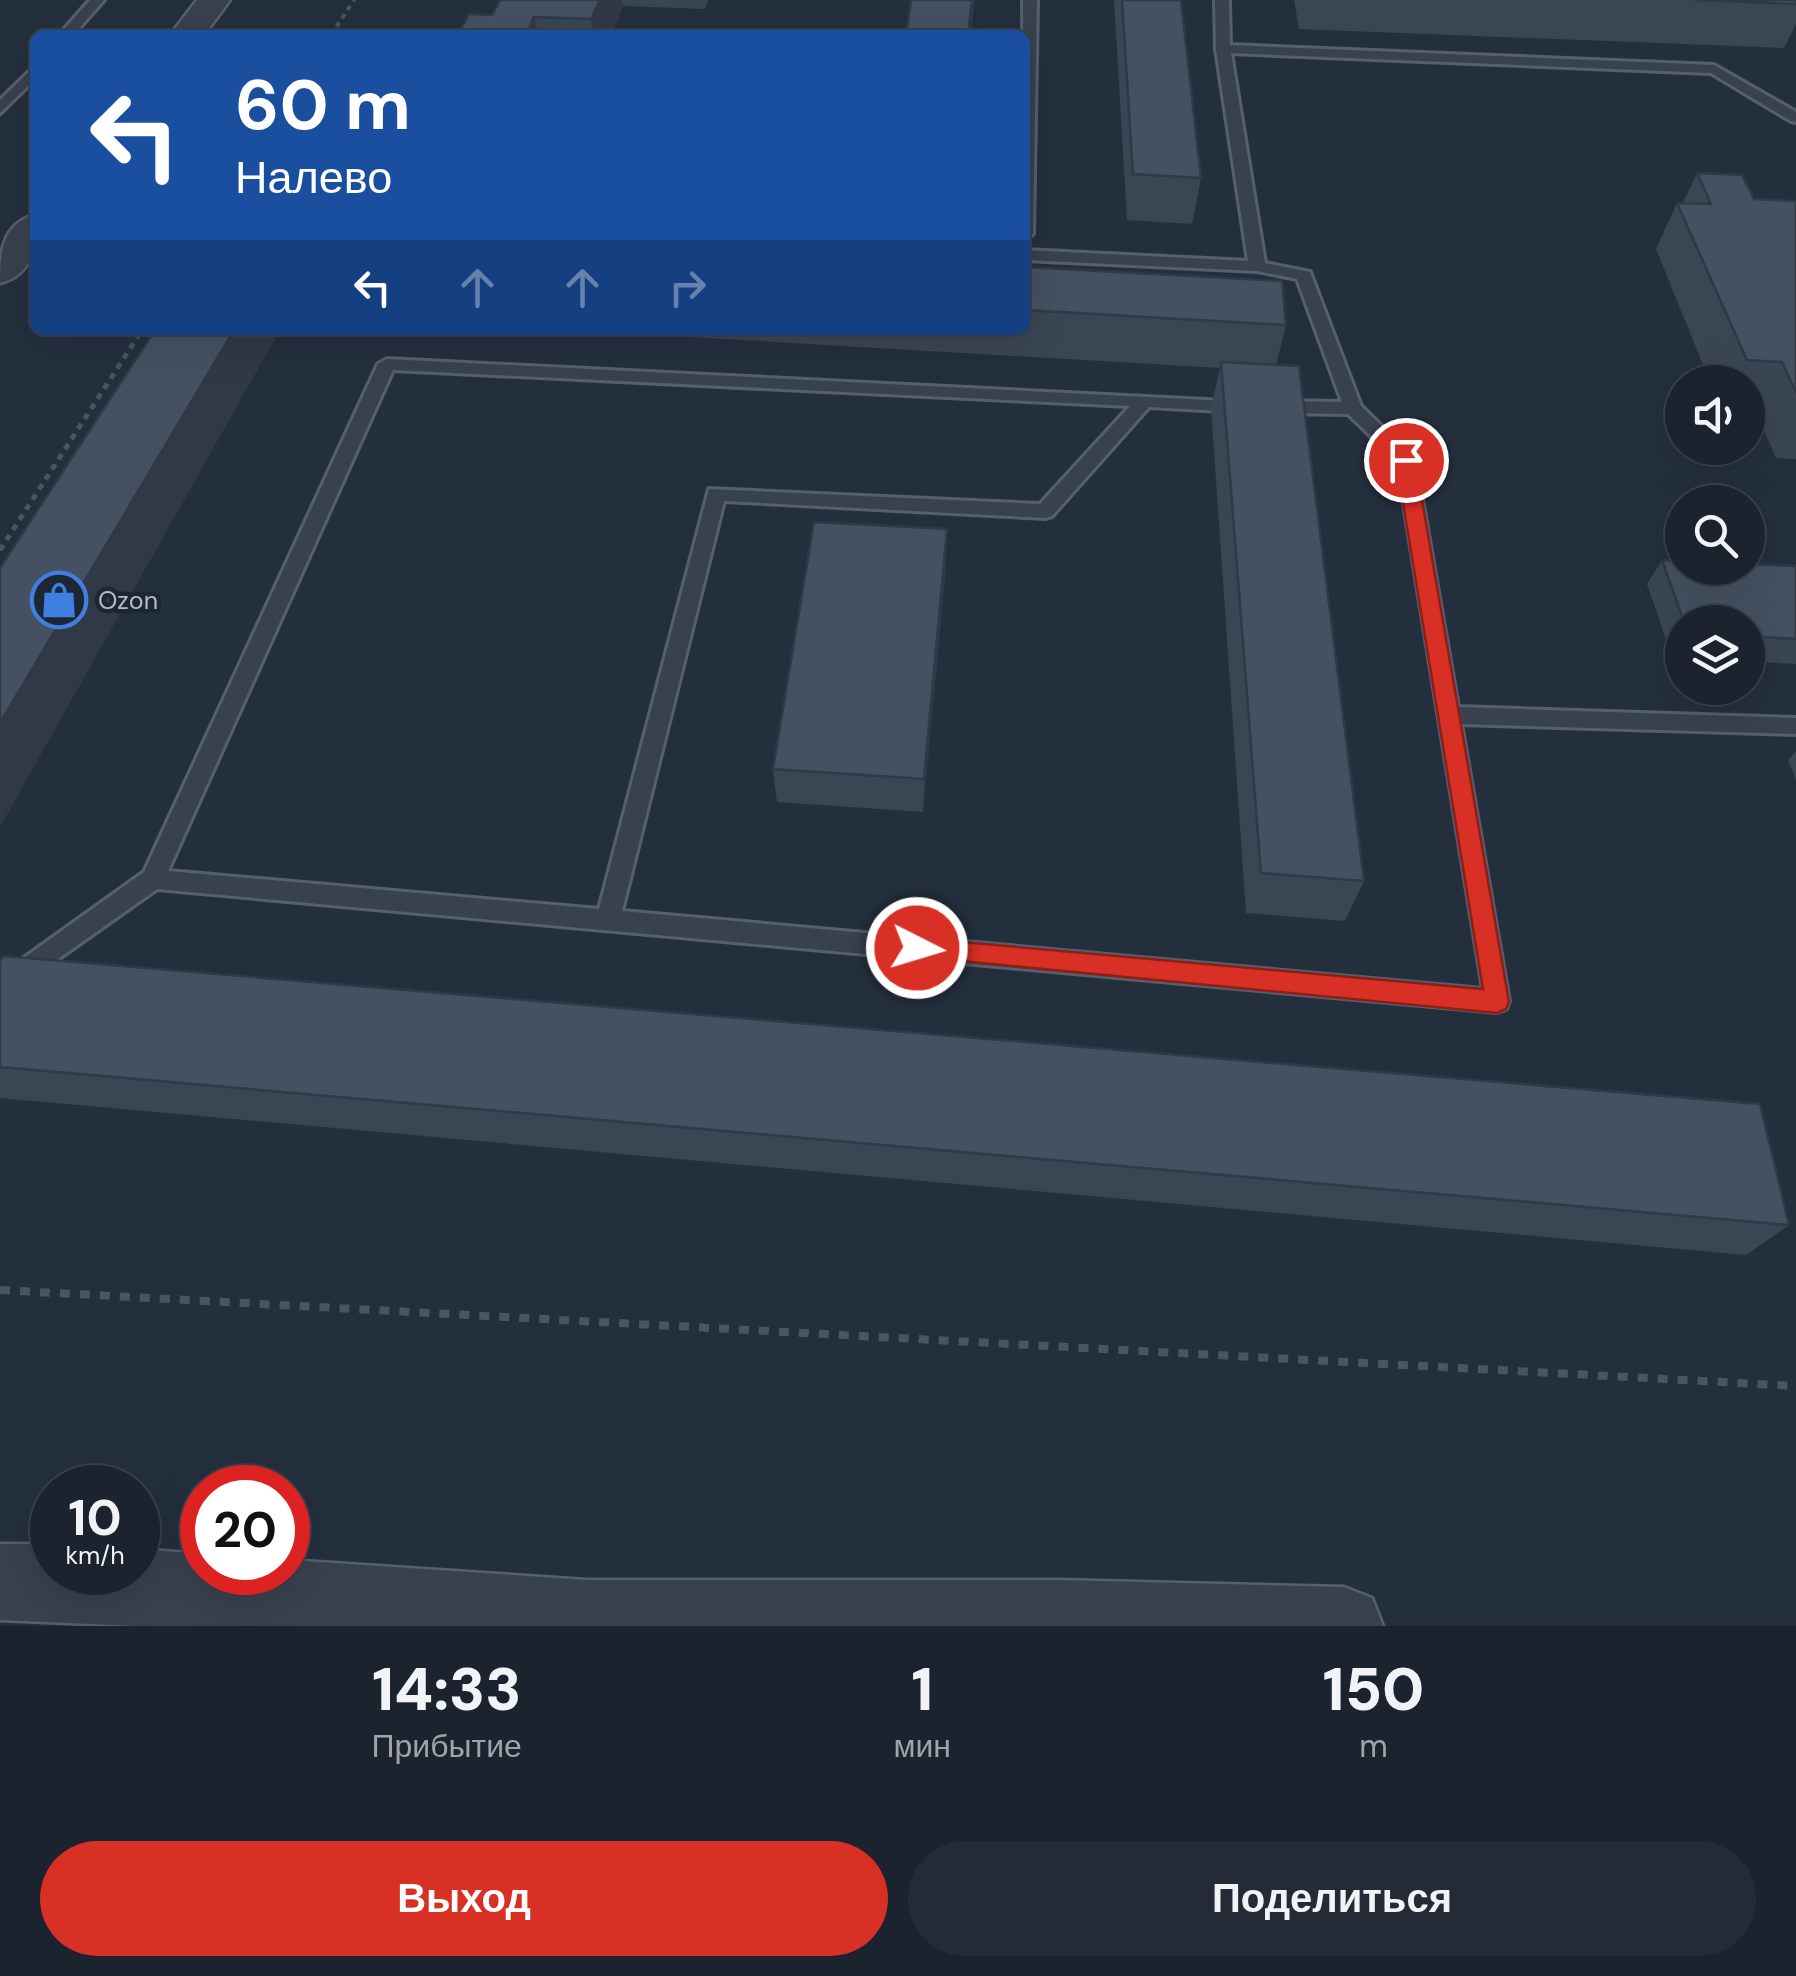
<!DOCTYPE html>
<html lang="ru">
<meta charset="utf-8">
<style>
:root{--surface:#1b232e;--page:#242b36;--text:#f1f3f6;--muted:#a0a4aa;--line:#39404a;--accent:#d93025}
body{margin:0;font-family:"DM Sans",sans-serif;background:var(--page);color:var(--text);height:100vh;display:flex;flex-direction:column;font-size:38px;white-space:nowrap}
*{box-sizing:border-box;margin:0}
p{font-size:32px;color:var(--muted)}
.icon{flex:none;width:55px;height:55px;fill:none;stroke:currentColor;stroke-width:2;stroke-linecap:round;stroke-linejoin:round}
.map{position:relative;height:1626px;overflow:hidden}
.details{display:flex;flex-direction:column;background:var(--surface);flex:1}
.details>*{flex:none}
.banner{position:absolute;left:30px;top:30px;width:1000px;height:305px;border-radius:15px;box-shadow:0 10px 40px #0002,0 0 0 2px var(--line);background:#1a4fa0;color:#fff;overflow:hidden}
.tools{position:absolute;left:1665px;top:365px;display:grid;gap:20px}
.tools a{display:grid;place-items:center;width:100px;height:100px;border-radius:50%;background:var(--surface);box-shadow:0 10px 40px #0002,0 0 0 2px var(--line);font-size:50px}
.speed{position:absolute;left:30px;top:1465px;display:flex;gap:20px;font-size:50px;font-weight:700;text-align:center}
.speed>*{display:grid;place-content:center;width:130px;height:130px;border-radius:50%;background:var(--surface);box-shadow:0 10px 40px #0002,0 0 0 2px var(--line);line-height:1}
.speed small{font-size:25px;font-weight:400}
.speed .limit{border:15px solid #d22;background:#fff;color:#111}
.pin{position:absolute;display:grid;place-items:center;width:85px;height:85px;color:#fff;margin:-42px;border:5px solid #fff;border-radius:50%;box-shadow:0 2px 10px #0007}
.me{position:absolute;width:110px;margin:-55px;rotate:95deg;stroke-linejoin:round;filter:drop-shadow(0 0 8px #0008)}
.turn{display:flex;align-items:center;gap:35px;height:210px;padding:0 40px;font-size:45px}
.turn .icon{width:130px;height:130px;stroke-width:2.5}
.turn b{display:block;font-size:70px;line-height:85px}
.lanes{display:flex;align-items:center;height:95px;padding:0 40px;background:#0003;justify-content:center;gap:50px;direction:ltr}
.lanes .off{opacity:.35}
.eta{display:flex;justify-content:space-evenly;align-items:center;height:170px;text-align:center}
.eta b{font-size:60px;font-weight:800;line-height:70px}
.action{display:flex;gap:20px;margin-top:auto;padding:20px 40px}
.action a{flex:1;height:115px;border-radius:60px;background:var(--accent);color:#fff;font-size:40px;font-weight:800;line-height:115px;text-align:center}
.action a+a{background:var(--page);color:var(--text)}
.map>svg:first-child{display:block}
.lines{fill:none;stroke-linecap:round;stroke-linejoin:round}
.service-casing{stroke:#565f6c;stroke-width:6}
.tertiary-casing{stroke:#565f6c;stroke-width:5}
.path-far2{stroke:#44595c;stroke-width:4;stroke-dasharray:5 5;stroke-linecap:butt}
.path-far1{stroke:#44595c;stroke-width:5;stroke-dasharray:6 6;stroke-linecap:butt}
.path{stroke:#44595c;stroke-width:8;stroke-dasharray:10 10;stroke-linecap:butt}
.service{fill:#38414e;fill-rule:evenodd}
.tertiary{fill:#38414e;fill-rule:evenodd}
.wall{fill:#3b4654}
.shaded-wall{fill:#303945}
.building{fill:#455162;stroke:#303945;stroke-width:2.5}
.route{fill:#d93025;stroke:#8d1f18;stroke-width:2.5}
.labels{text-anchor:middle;stroke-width:9;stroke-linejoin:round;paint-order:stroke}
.poi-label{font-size:25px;fill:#b4bcc9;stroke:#1d2633;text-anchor:start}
</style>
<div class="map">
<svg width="1796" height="1626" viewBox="0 0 1796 1626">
<rect width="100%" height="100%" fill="#242f3e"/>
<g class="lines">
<g class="service-casing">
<g id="service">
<polygon points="90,0 104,0 73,35 59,35"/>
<polygon points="1023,0 1037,0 1033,234 1025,239"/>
<path d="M1215,0H1229L1230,45L1714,65L1796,112V122L1791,121L1711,73L1231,53L1265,263L1310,272L1361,406L1415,459L1458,707L1796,718V734L1461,724L1509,1001L1506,1009L1497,1012L157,889L0,1000V975L144,872L378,364L387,359L1246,402L1249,406L1240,412L1149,407L1052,516L1045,518L724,501L622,911L1483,989L1397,461L1348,414L1277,413L1268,407L1277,401L1342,402L1297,279L1257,271L1025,260V250L1248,261L1216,49ZM393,370L1130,406L1040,504L709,489L599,909L168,871Z"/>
<polygon points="35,66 35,79 0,113 0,100"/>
</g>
</g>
<g class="tertiary-casing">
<g id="tertiary">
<polygon points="197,0 230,0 204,35 170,35"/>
<path d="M35,215C35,245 34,275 0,283C0,254 1,224 35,215Z"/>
<polygon points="0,1544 52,1544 52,1572 138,1572 138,1549 202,1554 202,1572 288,1572 288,1560 587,1580 1058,1580 1344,1587 1372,1598 1383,1626 136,1626 0,1620"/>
</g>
</g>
<polyline class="path-far2" points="331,35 354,0"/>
<polyline class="path-far1" points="0,550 142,330"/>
<polyline class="path" points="0,1290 1796,1386"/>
<use href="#service" class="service"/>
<use href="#tertiary" class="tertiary"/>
</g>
<g class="wall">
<polygon points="500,0 708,0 705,9 623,6 611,35 458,35 492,15"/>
<polygon points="1114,0 1181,0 1201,178 1192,224 1127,220"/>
<polygon points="1294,0 1796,0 1796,24 1784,48 1299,29"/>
<polygon points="1697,173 1754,199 1796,201 1796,459 1776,458 1754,408 1748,408 1748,382 1710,382 1656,249 1677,203 1683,203"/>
<polygon points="1025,267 1286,325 1276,365 1364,881 1345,921 1246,913 1211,408 1220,368 572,330 1025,330"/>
<polygon points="1662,560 1796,566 1796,664 1748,661 1748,622 1682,622 1682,658 1672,657 1647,584"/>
<polygon points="946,565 923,812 777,802 773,769"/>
<polygon points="1796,751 1796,780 1788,760"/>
<polygon points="0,962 1789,1225 1746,1255 0,1098"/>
</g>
<g class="shaded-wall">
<polygon points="600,0 622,0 623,6 611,35 594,35 591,19"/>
<polygon points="972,0 975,0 971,35 968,35"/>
<polygon points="534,17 538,35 526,35"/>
<polygon points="234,330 280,330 0,827 0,723"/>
<polygon points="947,529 946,565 923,812 924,779"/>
</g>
<g class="building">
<polygon points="500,0 600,0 591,19 534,17 526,35 458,35 469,14 492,15"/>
<polygon points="911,0 972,0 968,35 906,35"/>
<polygon points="1122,0 1181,0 1201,178 1133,174"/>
<polygon points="1694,0 1796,0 1796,4"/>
<polygon points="1697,173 1742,175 1754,199 1796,201 1796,393 1782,362 1747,360 1677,203 1711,204"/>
<polygon points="1025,267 1282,281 1286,325 1025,310"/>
<polygon points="155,330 234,330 0,723 0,568"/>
<polygon points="1221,362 1299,366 1364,881 1261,873"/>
<polygon points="814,522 947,529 924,779 773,769"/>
<polygon points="1662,560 1682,561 1682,568 1748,568 1748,564 1796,566 1796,639 1748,636 1748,622 1684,622"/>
<polygon points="3,956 1760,1104 1789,1225 0,1067 0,962"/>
</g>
<polygon class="route" points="1406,453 1415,460 1509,1002 1506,1009 1497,1013 909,956 905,948 909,941 917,938 1483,989 1396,460"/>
<defs>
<g id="shop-ring" transform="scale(2.875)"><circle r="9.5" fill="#1d2633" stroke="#3f7fe0" stroke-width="1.5"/><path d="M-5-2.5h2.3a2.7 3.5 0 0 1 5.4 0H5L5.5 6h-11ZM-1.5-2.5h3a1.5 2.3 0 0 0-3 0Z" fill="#3f7fe0"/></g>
</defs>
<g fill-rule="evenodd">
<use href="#shop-ring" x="59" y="600"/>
</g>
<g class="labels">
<g class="poi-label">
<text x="98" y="609">Ozon</text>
</g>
</g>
</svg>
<div class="tools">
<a><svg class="icon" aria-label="sound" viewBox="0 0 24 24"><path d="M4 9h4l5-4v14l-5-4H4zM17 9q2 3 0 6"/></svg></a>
<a><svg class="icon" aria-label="search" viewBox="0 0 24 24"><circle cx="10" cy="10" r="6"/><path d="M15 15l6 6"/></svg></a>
<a><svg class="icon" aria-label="layers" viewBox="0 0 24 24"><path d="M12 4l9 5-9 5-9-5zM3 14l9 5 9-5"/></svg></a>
</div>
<div class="speed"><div>10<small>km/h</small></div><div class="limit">20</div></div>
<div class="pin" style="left:1406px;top:460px;background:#d93025"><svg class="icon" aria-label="arrive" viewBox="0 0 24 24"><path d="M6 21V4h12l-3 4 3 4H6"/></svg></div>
<svg class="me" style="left:917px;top:948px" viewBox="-20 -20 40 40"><circle r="17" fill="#d93025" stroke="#fff" stroke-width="3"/><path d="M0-11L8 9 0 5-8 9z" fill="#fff"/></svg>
<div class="banner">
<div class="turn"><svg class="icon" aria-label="left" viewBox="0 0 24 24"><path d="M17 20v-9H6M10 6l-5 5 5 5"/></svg><div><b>60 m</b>Налево</div></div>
<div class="lanes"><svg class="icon" aria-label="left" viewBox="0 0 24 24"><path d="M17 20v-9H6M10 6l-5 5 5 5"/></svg><svg class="icon off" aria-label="ahead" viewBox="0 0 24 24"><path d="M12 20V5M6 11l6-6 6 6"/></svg><svg class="icon off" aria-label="ahead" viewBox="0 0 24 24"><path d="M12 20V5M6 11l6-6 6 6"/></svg><svg class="icon off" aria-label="right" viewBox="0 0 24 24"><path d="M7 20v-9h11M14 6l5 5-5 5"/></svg></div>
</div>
</div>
<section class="details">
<div class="eta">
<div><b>14:33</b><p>Прибытие</p></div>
<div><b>1</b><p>мин</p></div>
<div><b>150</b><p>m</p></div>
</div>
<div class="action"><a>Выход</a><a>Поделиться</a></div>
</section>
